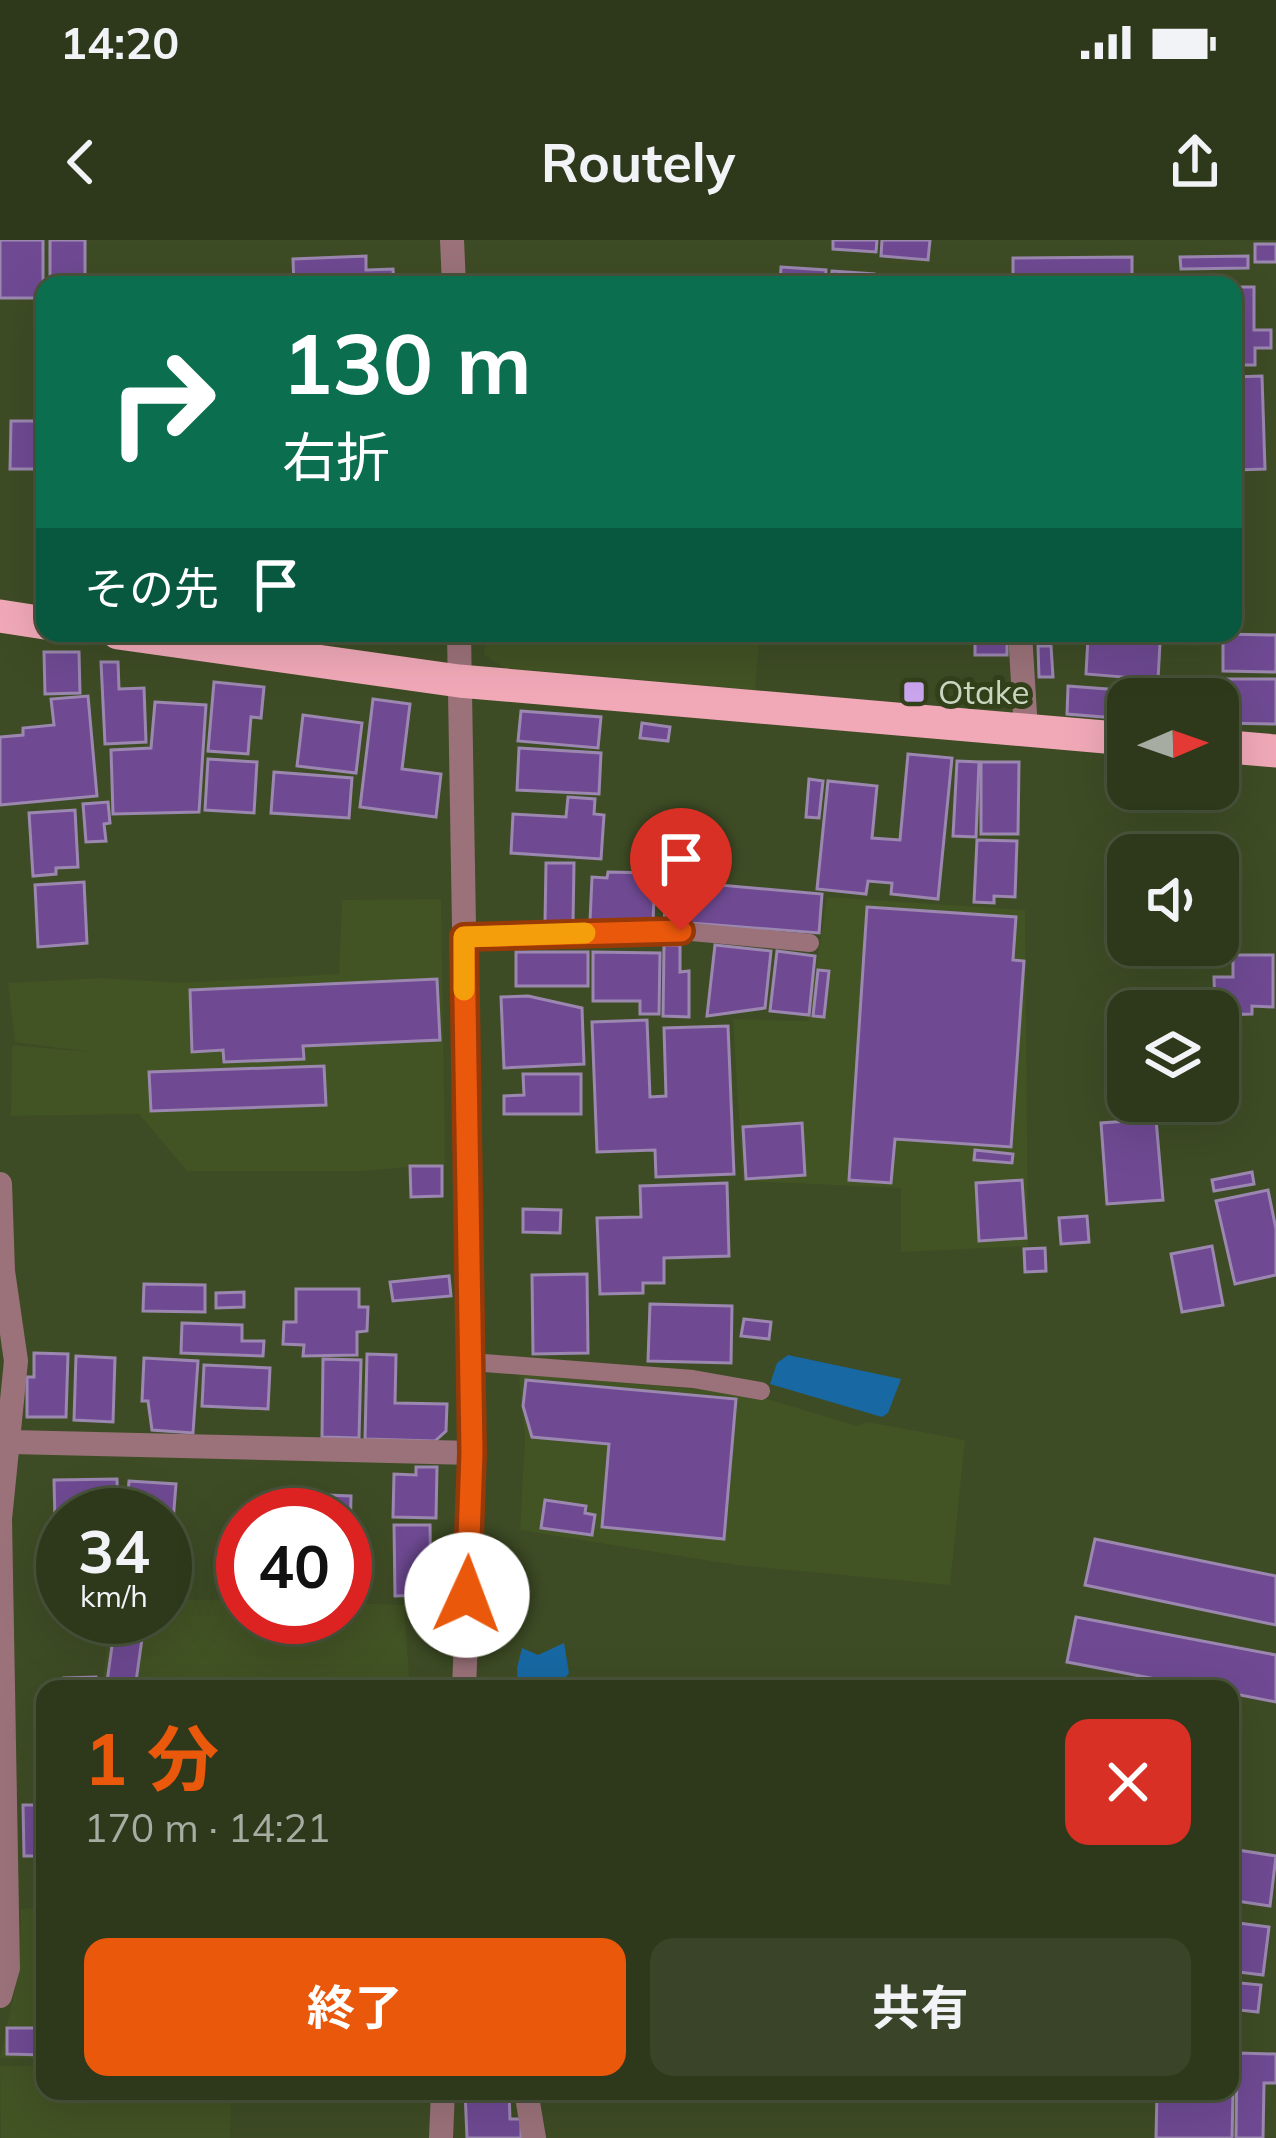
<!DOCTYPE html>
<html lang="ja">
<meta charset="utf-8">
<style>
:root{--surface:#2e391c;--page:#3a4429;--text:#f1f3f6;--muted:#a7aca3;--line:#49533b;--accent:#ea580c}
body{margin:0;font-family:Mulish,"Noto Sans JP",sans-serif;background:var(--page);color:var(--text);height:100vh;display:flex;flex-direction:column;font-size:45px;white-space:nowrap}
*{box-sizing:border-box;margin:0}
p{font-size:39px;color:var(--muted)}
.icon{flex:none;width:66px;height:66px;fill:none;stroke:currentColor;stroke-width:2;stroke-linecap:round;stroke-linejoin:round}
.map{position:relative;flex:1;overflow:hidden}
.side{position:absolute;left:36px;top:1440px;width:1203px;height:420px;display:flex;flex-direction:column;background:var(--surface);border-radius:24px;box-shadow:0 12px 48px #0002,0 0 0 3px var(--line)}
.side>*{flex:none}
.banner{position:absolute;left:36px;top:36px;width:1206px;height:366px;border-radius:24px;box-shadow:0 12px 48px #0002,0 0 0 3px var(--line);background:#0b6e4f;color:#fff;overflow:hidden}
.needle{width:78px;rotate:88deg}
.buttons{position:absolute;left:1107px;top:438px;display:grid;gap:24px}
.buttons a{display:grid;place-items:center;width:132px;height:132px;border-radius:24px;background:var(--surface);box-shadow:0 12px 48px #0002,0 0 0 3px var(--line);font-size:60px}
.speed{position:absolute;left:36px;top:1248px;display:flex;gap:24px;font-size:60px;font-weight:700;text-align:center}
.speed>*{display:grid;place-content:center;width:156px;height:156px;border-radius:50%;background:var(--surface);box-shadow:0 12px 48px #0002,0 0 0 3px var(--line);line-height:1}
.speed small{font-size:30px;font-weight:400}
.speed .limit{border:18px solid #d22;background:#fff;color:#111}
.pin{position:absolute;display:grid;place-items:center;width:102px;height:102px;color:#fff;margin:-123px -51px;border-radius:50% 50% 50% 0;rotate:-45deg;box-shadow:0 0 12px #0007}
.pin .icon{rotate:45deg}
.me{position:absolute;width:132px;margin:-66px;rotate:2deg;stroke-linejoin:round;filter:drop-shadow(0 0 9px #0008)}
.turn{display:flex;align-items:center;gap:42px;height:252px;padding:0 48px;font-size:54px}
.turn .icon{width:156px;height:156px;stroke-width:2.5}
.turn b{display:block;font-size:84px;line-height:102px}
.then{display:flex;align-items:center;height:114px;padding:0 48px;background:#0003;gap:24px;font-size:45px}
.round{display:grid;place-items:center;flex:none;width:126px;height:126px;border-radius:24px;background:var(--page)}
.overview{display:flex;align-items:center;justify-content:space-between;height:204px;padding:0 48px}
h1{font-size:72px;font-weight:700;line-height:90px;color:var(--accent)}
.button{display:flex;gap:24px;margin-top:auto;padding:24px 48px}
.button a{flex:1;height:138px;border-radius:24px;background:var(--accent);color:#fff;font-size:48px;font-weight:700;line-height:138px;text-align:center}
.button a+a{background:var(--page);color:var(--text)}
.status{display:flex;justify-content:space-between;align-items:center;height:84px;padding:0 60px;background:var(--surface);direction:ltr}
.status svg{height:33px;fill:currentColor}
header{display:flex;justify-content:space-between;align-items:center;height:156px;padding:0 48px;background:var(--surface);font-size:54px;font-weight:700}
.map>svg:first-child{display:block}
.built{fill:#425324}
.water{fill:#1768a3}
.building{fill:#6f4a93;stroke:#9b87b0;stroke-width:3}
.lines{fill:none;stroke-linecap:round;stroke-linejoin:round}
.service{stroke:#9b727a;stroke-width:18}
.minor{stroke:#9b727a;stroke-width:24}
.tertiary{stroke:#9b727a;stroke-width:24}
.trunk{stroke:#f1a9b8;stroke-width:33}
.route-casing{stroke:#983908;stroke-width:30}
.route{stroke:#ea580c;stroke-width:21}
.slow{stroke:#f59e0b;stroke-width:21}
.poi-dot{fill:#c9a5ee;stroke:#33411b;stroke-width:4.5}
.labels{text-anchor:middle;stroke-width:10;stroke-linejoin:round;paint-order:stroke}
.poi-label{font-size:33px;fill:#cdd6c0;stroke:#33411b;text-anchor:start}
</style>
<div class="status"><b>14:20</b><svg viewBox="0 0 49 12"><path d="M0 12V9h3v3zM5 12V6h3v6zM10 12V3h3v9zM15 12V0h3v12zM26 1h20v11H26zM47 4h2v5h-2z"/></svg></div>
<header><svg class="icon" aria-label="back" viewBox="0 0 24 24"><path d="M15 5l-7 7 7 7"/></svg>Routely<svg class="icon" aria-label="share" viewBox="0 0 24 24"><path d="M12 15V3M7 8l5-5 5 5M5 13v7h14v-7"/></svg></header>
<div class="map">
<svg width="1276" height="1898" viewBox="0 0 1276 1898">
<rect width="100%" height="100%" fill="#3e4c25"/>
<g class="built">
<polygon points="486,393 760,393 755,450 504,428 484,414"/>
<polygon points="827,657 1025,670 1028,1006 901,1012 901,948 743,941 733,779 808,781"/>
<polygon points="441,659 445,924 362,931 187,931 139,874 11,876 12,805 90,812 15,802 8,743 101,738 182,743 339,734 342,660"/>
<polygon points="519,1134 750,1154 857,1186 868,1182 965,1200 950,1345 736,1325 520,1290 525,1198"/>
<polygon points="165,1359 243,1361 243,1377 345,1377 345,1363 404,1365 410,1449 102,1449 110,1377 165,1377"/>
<polygon points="45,1667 45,1818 0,1818 20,1727 21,1669"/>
<polygon points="0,1826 45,1826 45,1851 231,1851 230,1898 1,1898"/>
</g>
<g class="water">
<polygon points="788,1115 901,1139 888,1173 882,1177 770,1144 777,1123"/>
<path d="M564,1403L569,1433C559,1448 534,1449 518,1449L517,1428L522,1408L538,1415Z"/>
</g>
<g class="building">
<rect x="0" y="0" width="43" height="58"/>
<rect x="50" y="0" width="35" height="45"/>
<polygon points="833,0 877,0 876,12 833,9"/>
<polygon points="882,0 930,0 928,20 881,16"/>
<rect x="1255" y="4" width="21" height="18"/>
<polygon points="366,16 366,30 393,29 394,45 294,45 293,19"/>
<polygon points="1248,16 1248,28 1181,29 1180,17"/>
<polygon points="1132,17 1132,44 1013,45 1013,18"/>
<polygon points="781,27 826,30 825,45 780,45"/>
<polygon points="832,31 874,34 874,45 831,45"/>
<polygon points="881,35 972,44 972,45 880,45"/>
<polygon points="1233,47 1254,47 1254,90 1271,90 1271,108 1255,108 1255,125 1233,125"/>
<polygon points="1262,136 1265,229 1237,230 1237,224 1233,224 1233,137"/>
<polygon points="11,181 45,181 45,229 10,229"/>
<rect x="975" y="393" width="32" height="22"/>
<polygon points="1223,394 1276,395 1276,432 1223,431"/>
<polygon points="1088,397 1160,403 1158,440 1086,434"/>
<polygon points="1038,406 1051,406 1053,437 1039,437"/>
<polygon points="44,412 79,412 80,453 45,454"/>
<polygon points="101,422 118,422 119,449 144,448 146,502 105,504"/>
<polygon points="1223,439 1276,439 1276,484 1223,483"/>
<polygon points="214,442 264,447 261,478 251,477 248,514 208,511"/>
<polygon points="1068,446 1159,453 1159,459 1128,459 1128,479 1067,474"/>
<polygon points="88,456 97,556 0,565 0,497 23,495 23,488 54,485 51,459"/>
<polygon points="373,459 410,464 402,529 441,534 436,577 360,567"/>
<polygon points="155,462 206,465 199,572 113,574 111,510 151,508"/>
<polygon points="521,471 601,477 598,508 518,501"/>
<polygon points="303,475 362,483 356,533 297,526"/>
<polygon points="642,483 670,487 668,501 640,498"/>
<polygon points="519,508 601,513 599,554 517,550"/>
<polygon points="908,514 952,518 938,659 891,654 892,643 868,641 866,654 817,649 828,541 877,546 872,598 900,600"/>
<polygon points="208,519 257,522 254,573 205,570"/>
<polygon points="957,521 979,522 976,597 953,596"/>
<polygon points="981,522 1019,522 1018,594 981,594"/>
<polygon points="274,532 352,538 349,578 271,573"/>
<polygon points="809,539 823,541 819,578 806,577"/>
<polygon points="568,557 595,559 594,574 604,575 601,619 511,613 513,574 566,577"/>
<polygon points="108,562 110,583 104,584 106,601 86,602 83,564"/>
<polygon points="75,570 78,627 56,628 56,634 33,636 29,573"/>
<polygon points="977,600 1017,601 1015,657 994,656 994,663 974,662"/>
<polygon points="546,623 574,623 573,683 545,683"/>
<polygon points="608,632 655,633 653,682 590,681 592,637 607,638"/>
<polygon points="668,635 719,639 719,645 822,654 819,693 664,681"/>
<polygon points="84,642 87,703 38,707 35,645"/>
<polygon points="867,667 1016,677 1013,720 1024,721 1011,907 895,899 891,943 849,940"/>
<polygon points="664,705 680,705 680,732 689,731 689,777 663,776"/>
<polygon points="715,705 771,711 765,768 707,776"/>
<polygon points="777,711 815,716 809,775 770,771"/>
<rect x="516" y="712" width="72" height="34"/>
<polygon points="593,712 660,713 659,774 640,774 640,761 593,761"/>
<polygon points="1233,715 1273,715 1273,767 1252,766 1252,774 1218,775 1215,771 1214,737 1233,737"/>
<polygon points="818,730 829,731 824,777 813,776"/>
<polygon points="437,739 440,800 303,806 304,819 224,822 223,810 192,812 190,750"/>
<polygon points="528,756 582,768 584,824 504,828 501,757"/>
<polygon points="647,780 650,857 666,856 664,788 728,786 734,934 656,937 655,910 597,912 592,782"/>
<polygon points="324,826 326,865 151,871 149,832"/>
<polygon points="523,834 581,834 581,874 504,874 504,856 524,855"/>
<polygon points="1156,879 1163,960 1107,964 1101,883"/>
<polygon points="802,883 805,935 746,939 743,887"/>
<polygon points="975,910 1013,914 1012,923 974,920"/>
<polygon points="410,926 442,926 442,956 411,957"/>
<polygon points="1252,932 1254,944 1214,951 1212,940"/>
<polygon points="1022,940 1026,998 979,1001 976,943"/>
<polygon points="727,943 729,1016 664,1018 664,1043 643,1043 643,1053 600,1054 597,978 641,977 640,946"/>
<polygon points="1268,950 1276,989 1276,1035 1235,1044 1216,961"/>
<polygon points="523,969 561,970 560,993 523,992"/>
<polygon points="1087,976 1089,1002 1061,1004 1059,978"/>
<polygon points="1212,1006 1223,1065 1182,1072 1171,1014"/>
<polygon points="1045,1008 1046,1031 1025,1032 1024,1009"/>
<polygon points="587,1034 588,1113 533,1114 532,1035"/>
<polygon points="449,1036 451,1056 393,1061 390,1042"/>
<polygon points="144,1044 205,1045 205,1072 143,1071"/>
<polygon points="296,1049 359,1049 359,1067 368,1067 367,1091 357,1092 357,1115 303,1116 304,1105 283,1104 284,1082 296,1082"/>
<polygon points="244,1052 244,1067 216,1068 216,1053"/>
<polygon points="650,1064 732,1066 731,1123 648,1121"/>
<polygon points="744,1079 771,1082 769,1099 741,1096"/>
<polygon points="182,1083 242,1085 242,1101 264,1101 263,1116 181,1113"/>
<polygon points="34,1113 68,1114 66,1177 27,1177 27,1137 34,1137"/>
<polygon points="367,1114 396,1115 395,1163 447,1164 446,1191 435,1201 365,1199"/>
<polygon points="76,1116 115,1118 113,1182 74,1180"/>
<polygon points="144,1118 198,1121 193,1193 152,1190 148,1161 142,1161"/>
<polygon points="323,1119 361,1120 359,1198 322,1197"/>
<polygon points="204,1125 270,1128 268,1169 202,1166"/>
<polygon points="526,1140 736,1159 724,1299 602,1287 609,1204 532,1197 523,1166"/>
<polygon points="416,1227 437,1227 436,1278 393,1277 394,1234 416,1235"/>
<polygon points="117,1239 118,1275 63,1275 63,1281 55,1281 54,1240"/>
<polygon points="129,1241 176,1244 172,1295 165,1295 165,1275 126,1275"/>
<polygon points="326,1255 351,1256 349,1352 345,1352 345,1275 303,1275 303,1268 326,1269"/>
<polygon points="545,1260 586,1266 585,1273 595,1275 592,1295 541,1288"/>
<polygon points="394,1285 430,1285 431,1355 395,1356"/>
<polygon points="1095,1299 1276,1336 1276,1385 1085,1345"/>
<polygon points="116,1377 145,1377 135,1449 106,1449"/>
<polygon points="1076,1377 1276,1415 1276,1462 1230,1453 1230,1449 1208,1449 1067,1422"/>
<polygon points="96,1437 97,1449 65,1449 64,1438"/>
<polygon points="23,1565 45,1565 45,1616 24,1616"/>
<polygon points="1238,1610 1276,1616 1270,1666 1230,1660"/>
<polygon points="1231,1682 1269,1687 1263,1735 1230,1731"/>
<polygon points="1230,1742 1261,1745 1258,1772 1230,1769"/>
<polygon points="7,1788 45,1788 45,1815 7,1814"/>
<polygon points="1230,1808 1234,1808 1232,1898 1156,1898 1157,1851 1230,1851"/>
<polygon points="1237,1813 1276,1814 1276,1843 1264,1843 1263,1898 1236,1898"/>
<polygon points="465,1851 509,1851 510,1879 521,1879 521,1898 467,1898"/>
</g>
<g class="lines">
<g class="service">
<polyline points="463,697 681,691 810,703"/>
<polyline points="471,1122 693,1139 761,1151"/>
</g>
<g class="minor">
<polyline points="1020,393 1026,490"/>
<polyline points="0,944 3,1031 16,1121 0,1279 8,1728 0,1756"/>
<polyline points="11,1202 473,1213"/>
<polyline points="526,1851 534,1898"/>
</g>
<g class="tertiary">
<polyline points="452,0 454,45"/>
<polyline points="459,393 473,1213 464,1449"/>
<polyline points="441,1898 443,1851"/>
</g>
<g class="trunk">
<polyline points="0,376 45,383"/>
<polyline points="118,393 459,441 1128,499"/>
<polyline points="1218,506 1276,511"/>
</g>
</g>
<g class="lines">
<g class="route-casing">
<polyline id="route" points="467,1355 472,1213 464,697 681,691"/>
</g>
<use href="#route" class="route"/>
<polyline class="slow" points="464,750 464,697 585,693"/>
</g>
<rect class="poi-dot" x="902" y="440" width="24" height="24" rx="6"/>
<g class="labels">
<g class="poi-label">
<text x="938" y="464">Otake</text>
</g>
</g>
</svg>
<div class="buttons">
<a><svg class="needle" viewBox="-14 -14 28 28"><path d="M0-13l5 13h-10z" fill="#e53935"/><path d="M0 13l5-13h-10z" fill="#a7aca3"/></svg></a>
<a><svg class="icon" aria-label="sound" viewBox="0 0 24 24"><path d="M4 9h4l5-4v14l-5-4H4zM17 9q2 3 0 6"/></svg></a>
<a><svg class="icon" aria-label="layers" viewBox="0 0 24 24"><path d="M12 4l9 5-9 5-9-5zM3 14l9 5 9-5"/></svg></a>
</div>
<div class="speed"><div>34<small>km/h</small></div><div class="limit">40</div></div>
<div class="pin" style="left:681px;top:691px;background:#d93025"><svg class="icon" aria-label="arrive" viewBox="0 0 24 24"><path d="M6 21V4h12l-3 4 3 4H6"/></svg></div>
<svg class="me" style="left:467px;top:1355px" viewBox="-20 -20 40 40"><circle r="19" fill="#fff"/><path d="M0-13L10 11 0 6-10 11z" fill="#ea580c"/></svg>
<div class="banner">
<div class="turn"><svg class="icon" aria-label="right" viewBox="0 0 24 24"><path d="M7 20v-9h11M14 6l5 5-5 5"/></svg><div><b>130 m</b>右折</div></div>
<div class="then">その先<svg class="icon" aria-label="arrive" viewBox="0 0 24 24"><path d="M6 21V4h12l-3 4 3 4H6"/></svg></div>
</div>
<section class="side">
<div class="overview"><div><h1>1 分</h1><p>170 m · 14:21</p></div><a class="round" style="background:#d93025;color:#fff"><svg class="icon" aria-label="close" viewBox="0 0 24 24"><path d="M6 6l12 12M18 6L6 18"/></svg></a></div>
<div class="button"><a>終了</a><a>共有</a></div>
</section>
</div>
